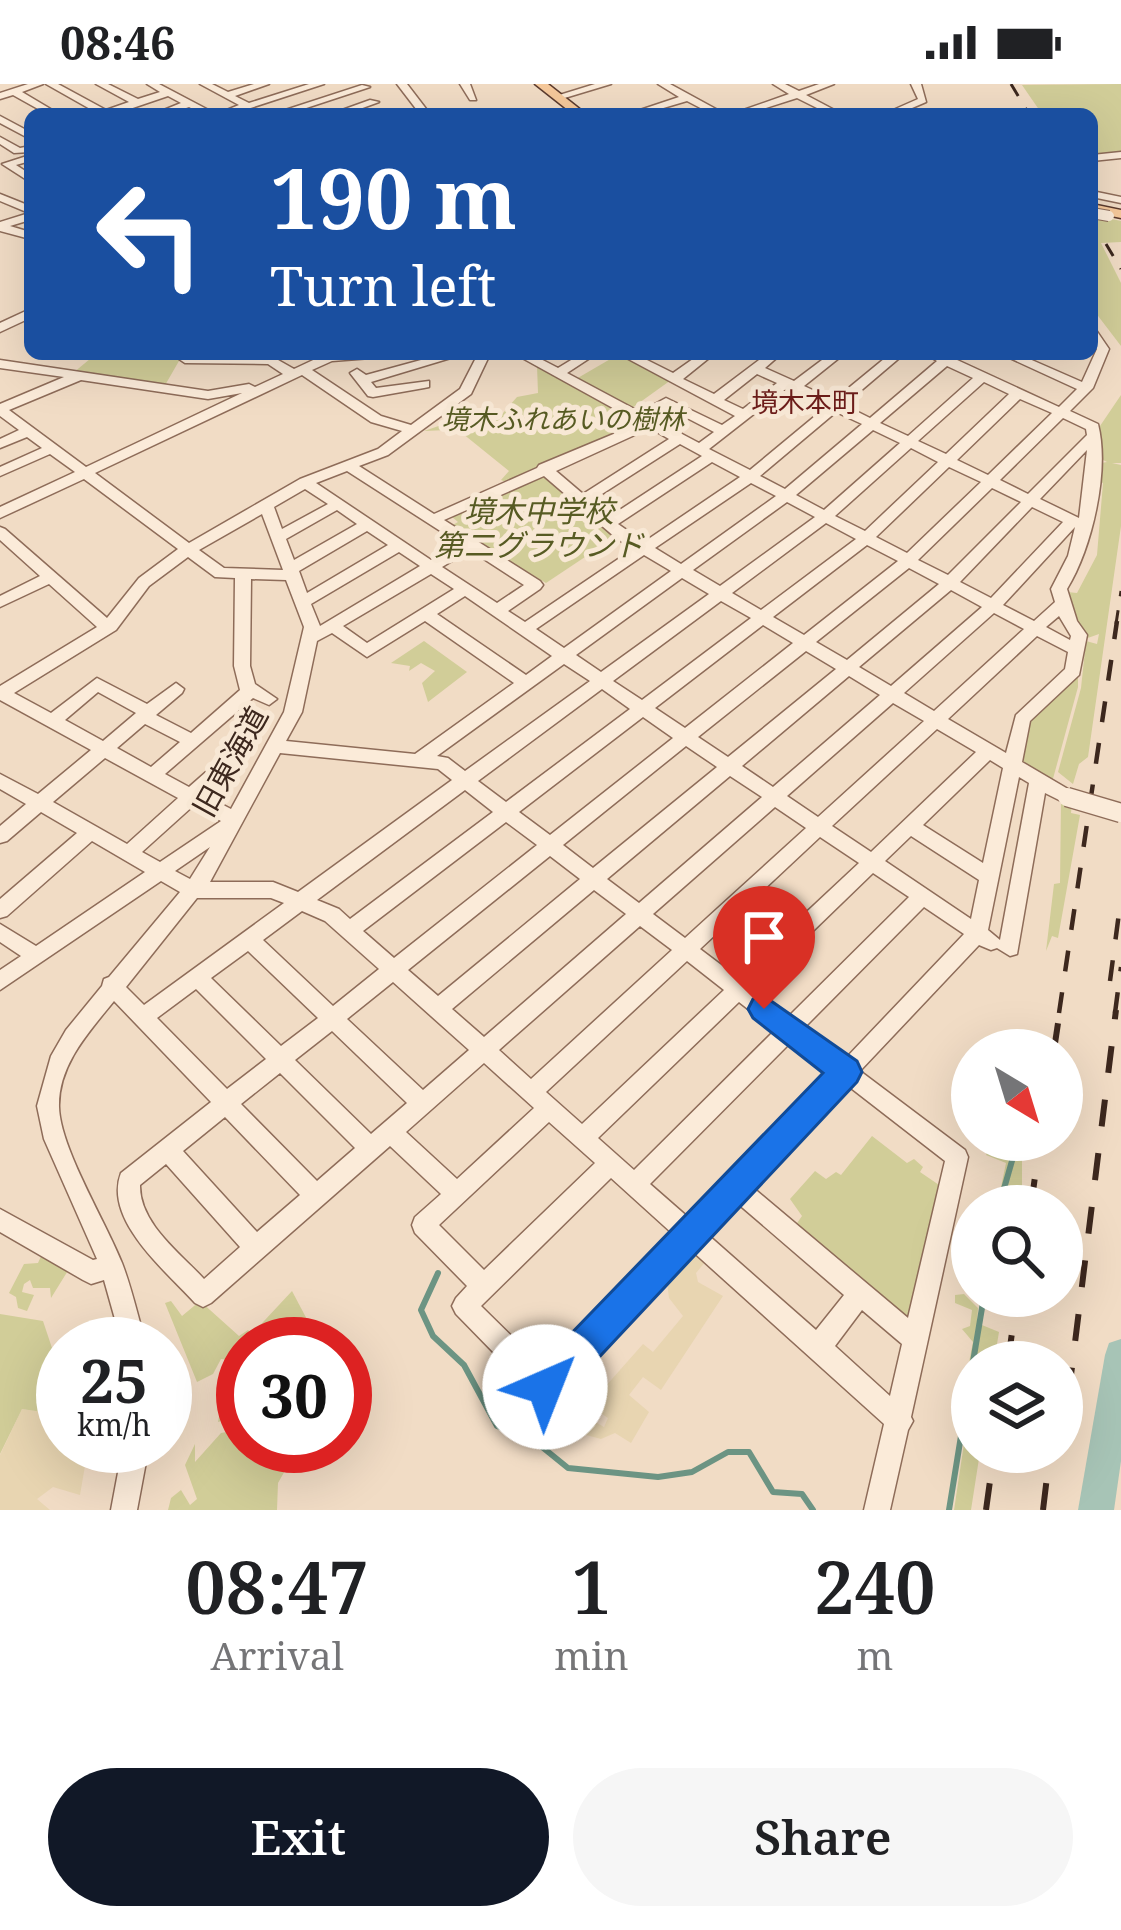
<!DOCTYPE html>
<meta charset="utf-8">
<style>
:root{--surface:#fff;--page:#f6f6f6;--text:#202124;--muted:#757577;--accent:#111827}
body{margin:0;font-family:"Noto Serif","Noto Sans JP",serif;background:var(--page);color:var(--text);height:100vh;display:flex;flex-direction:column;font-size:45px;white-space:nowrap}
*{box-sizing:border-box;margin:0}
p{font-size:39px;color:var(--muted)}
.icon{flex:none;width:66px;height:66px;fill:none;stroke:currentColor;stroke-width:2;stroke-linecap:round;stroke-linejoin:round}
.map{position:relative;height:1426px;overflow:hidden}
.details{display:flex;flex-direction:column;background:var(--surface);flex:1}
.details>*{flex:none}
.guide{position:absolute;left:24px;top:24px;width:1074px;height:252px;border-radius:18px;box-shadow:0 12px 48px #0002;background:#1a4fa0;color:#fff;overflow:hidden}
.needle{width:78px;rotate:142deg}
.controls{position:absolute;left:951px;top:945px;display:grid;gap:24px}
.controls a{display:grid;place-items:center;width:132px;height:132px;border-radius:50%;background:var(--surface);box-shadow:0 12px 48px #0002;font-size:60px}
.speed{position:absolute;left:36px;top:1233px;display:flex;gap:24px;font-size:60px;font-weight:700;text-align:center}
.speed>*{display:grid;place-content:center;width:156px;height:156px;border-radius:50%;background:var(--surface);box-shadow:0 12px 48px #0002;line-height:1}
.speed small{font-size:30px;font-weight:400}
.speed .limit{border:18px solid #d22;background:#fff;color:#111}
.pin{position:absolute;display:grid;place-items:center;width:102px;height:102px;color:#fff;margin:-123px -51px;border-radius:50% 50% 50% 0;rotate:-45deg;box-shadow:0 0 12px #0007}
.pin .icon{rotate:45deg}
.me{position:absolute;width:132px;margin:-66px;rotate:44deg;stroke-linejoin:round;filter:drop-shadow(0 0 9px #0008)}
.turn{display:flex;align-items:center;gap:42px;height:252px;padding:0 48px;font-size:54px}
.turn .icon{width:156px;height:156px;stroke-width:2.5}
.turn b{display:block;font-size:84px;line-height:102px}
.eta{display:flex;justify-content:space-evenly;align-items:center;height:204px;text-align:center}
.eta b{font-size:72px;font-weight:600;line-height:84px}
.primary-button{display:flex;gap:24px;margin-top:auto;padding:24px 48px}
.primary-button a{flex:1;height:138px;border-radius:72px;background:var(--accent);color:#fff;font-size:48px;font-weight:600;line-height:138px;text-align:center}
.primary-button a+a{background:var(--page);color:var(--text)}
.status{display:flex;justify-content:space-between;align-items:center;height:84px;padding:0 60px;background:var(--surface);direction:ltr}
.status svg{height:33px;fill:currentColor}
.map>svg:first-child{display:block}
.farmland{fill:#e8d5b1}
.green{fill:#d1cd98}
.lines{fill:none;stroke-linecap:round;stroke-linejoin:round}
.stream{stroke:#6c9483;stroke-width:6}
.river{fill:#a7c4b6;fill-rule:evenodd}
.minor-casing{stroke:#8e6c59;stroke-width:3}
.major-casing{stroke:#5c3b2e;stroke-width:3}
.minor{fill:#fbebd9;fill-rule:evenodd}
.major{fill:#f6c99b;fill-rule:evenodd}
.rail-far2{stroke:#3d281e;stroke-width:3;stroke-dasharray:14 14;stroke-linecap:butt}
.rail-far1{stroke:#3d281e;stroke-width:4.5;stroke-dasharray:21 21;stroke-linecap:butt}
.rail{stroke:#3d281e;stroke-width:6;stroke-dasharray:27 27;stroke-linecap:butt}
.minor-bridge-far1-casing{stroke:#8e6c59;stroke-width:12;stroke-linecap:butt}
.minor-bridge-casing{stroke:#8e6c59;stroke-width:21;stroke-linecap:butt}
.minor-bridge-far1{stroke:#fbebd9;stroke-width:10}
.minor-bridge{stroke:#fbebd9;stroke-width:18}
.route{fill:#1a73e8;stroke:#114b97;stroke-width:3}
.labels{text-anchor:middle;stroke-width:10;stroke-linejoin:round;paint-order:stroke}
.far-neighbourhood-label{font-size:27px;fill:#6d1d1a;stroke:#f8e8d5}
.far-park-label{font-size:27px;font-style:italic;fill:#575b23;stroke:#f8e8d5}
.park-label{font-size:30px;font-style:italic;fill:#575b23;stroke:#f8e8d5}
.street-label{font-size:30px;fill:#3d281e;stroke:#f8e8d5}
</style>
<div class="status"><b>08:46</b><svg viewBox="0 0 49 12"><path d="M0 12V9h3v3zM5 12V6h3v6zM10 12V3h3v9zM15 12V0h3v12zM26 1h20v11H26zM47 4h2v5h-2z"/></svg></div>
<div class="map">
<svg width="1121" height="1426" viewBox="0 0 1121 1426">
<rect width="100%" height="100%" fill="#f1dcc5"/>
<g class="farmland">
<polygon points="696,1168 706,1177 696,1189 698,1198 723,1212 661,1306 643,1293 629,1311 649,1328 631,1359 615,1349 601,1355 579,1349 545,1328 553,1314 604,1343 608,1334 589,1321 643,1260 653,1268 683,1232 669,1214 667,1198"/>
<polygon points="22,1325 63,1331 63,1362 77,1362 75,1371 86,1376 80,1411 53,1403 37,1415 50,1426 0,1426 0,1371"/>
</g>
<g class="green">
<polygon points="1121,0 1121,70 1092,73 1092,30 1042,30 1022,1"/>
<polygon points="1092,131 1121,137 1121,158 1101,159 1121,199 1121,262 1092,224"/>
<polygon points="96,270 183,270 164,303 73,289"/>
<polygon points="619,270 671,296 632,324 576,295"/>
<polygon points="537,282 644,337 508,399 501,396 509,387 452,341 447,346 424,347 465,333 484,341 497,336 517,313 538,309"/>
<polygon points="1121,311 1121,379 1112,379 1121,381 1121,442 1088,673 1079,680 1073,700 1058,688 1081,604 1086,557 1097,560 1099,550 1085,555 1067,508 1077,509 1097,471 1103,399 1096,397 1101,379 1107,378 1101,375 1100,342"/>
<polygon points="543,389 615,453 546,499 451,442 458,438 451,432"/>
<polygon points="424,557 467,588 428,618 422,599 435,587 421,579 409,587 410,582 391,579"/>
<polygon points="1078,588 1078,603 1051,702 1019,682 1028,632"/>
<polygon points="1061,716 1072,719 1071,729 1080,731 1058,854 1052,852 1046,867 1054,800 1060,799"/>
<polygon points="872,1052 907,1079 914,1075 923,1083 920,1088 942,1103 912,1237 795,1142 802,1132 790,1115 815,1087 826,1095 836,1088 841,1091"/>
<polygon points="993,1056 1022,1056 1022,1101 1016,1117 1000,1108 1006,1079 986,1071"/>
<polygon points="42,1170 69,1185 51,1214 50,1204 33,1204 30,1196 24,1200 22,1208 34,1211 27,1227 18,1224 16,1213 9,1209 24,1180 38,1179"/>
<polygon points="292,1207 320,1260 243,1260 243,1330 218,1338 230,1276 221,1275 213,1290 197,1298 165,1219 171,1217 182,1232 200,1217 239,1252 248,1246 252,1250"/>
<polygon points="964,1210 978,1224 977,1239 999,1248 994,1278 972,1278 972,1368 980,1368 971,1426 954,1426 971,1313 963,1309 973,1258 962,1245 970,1242 972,1226 955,1219 955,1211"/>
<polygon points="0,1230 43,1237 59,1285 49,1298 63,1311 63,1331 22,1325 0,1370"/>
<polygon points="243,1345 243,1362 299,1362 278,1399 277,1426 168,1426 171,1414 181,1406 190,1421 197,1415 185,1381 195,1360 195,1378 221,1349"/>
</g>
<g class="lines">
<g class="stream">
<polyline points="999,1122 1018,1056"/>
<polyline points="438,1189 421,1226 433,1252 464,1281 497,1342 531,1354 568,1384 658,1393 692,1388 728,1368 749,1368 773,1408 802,1410 813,1426"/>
<polyline points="973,1278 984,1212"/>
<polyline points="949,1426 972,1284"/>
</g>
<polygon class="river" points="1121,1255 1121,1377 1114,1426 1078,1426 1105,1271 1109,1259"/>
<g class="minor-casing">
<g id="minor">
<polygon points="28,0 43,0 22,8 59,30 47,30 13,11 0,15 0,9"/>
<polygon points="46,0 58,0 106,26 129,18 96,0 108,0 138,15 160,8 147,0 159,0 216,30 203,30 189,23 169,30 154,30 181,19 168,12 115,30 99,30"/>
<polygon points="200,0 212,0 228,8 254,0 269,0 235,12 249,19 309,0 324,0 232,30 217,30 239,21"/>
<polygon points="397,0 407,0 430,30 420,30"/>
<polygon points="460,0 470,0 476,16 470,16"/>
<polygon points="595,0 611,0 558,16 553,13"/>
<polygon points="658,0 670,0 725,30 712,30 687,17 643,30 628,30 679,13"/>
<polygon points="773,0 785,0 799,7 819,0 834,0 806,11 842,30 829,30 797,14 747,30 732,30 789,10"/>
<polygon points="911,0 921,0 926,18 898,30 884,30 918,15"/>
<polygon points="362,1 370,3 288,30 273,30"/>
<polygon points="370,16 379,18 346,30 331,30"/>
<polygon points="0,32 30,48 30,55 0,39"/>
<polygon points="0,53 20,64 30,62 30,68 14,69 0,60"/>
<polygon points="1121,68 1121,74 1092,77 1092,71"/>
<polygon points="30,71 30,77 16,81 30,90 30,98 2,80"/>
<polygon points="1092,107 1121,113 1121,119 1092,113"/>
<polygon points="0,110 30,122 30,136 10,142 30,148 30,155 0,147 0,138 29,129 0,117"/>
<polygon points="30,225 30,234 0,248 0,239"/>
<path d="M1092,245L1096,246L1109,265L1093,304L1070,327L1098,340C1110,387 1092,464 1067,505L1077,537L1087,551L1079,591L1030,637L1022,678L1073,708L1076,713L1067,720L1045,709L1017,870L1010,872L997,864L991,866L979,861L860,987L965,1066L968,1073L911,1333L913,1337L908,1346L890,1426H864L884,1340L691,1166L554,1312L545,1315L536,1312L456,1230L452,1222L456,1214L467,1202L415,1149L412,1141L415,1133L441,1110L390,1062L211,1219L203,1223L195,1219C166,1187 103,1136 121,1089L211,1018L114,917C89,948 58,981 59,1023C60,1064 106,1138 122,1179C132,1205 138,1233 146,1260H122L104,1196L91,1200L83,1196L0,1148V1125L93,1176L97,1175L44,1055L37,1022L51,972L66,946L102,902L104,895L109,893L180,808L161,797L0,906V886L21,872L0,858V840L36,862L145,788L92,757L7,832L0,834V815L77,749L41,728L7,757L0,759V742L26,720L0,705V690L38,710L91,666L0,616V602L97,543L49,500L0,523V512L40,492L0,456V443L5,445L107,534L139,494L178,465L84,395L0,434V423L75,388L50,370L0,392V383L42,364L27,353L0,364V355L19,346L0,332V320L64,293L0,284V276L208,307L249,300L255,303L283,290L268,280L185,279L179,275L180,272H271L294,285L326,270H377L371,274L332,277L312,286L381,332L411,341L460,305L478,270H490L471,310L388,371L359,382L434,430L537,384L539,381L640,339L515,270H531L558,284L581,270H596L567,289L640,328L666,314L722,341L735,332L619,270H635L673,289L700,270H714L683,295L714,310L767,270H781L765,284L794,297L830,270H844L804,302L834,316L890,270H904L844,321L870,334L937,277L926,270H955V275L1059,323L1077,305L1001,270H1018L1082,298L1097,265L1092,258ZM947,282L973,294L908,352L880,339ZM757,290L777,299L743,325L724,316ZM302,291L371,338L402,347L378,365L300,395L189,459L95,389ZM81,296L208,315L242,309L86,383L9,326ZM984,298L1009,310L946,370L918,357ZM787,304L826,323L750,386L709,365ZM1020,315L1052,329L988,391L957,376ZM666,323L714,348L699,359L650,333ZM836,328L862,340L785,405L760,392ZM1063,334L1086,345L1087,351L1028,410L1000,396ZM650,344L669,355L583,410L556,387ZM873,346L900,359L824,426L796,411ZM680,360L702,372L609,433L591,417ZM911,364L938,378L865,447L835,432ZM1087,366L1079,434L1040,415ZM712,378L740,393L644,458L618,440ZM949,383L981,398L907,469L876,453ZM347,387L459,459L431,476L316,399ZM544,392L616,454L633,465L525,538L508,527L540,505L543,501L540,497L444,436ZM751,399L776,412L681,480L655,464ZM992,404L1021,418L948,491L918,476ZM305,405L328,420L282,445L274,423ZM787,418L815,433L720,502L693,486ZM1032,423L1063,438L991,514L960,498ZM337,426L357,440L294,476L286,455ZM262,430L283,486L224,484L199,466ZM826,439L856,455L761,526L732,509ZM1075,443L1068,472L1051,505L1055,518L1034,537L1003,521ZM367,447L388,461L307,509L299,487ZM867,461L898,477L804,551L773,533ZM470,466L524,501L497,519L442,483ZM399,468L420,482L320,542L311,520ZM644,471L671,487L564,564L536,545ZM188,473L215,493L235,494L234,582L240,606L191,649L156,631L182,609L184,605L176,599L147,620L97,594L51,629L14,609L116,546L149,502ZM909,484L939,500L847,576L816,558ZM431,490L454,505L367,559L343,542ZM682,494L709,510L601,588L576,571ZM251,495L286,496L304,543L284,628L231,725L204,711L251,667L254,663L251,659H239L189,703L165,690L253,614L269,621L277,615L255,600L250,582ZM951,506L982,523L891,602L859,583ZM465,512L552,572L526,591L437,530ZM721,517L751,534L642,616L613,597ZM994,529L1024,545L934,627L904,609ZM1059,532L1071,552L1070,556L1046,543ZM425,537L514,599L415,670L286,657L302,628L317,557L332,549L367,573ZM763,541L793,559L685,644L655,624ZM1037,552L1068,568L1065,585L1016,631L1006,669L948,635ZM806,567L836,585L728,673L698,653ZM564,580L590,597L465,687L448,674L437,672ZM849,592L880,611L773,703L742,682ZM602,605L630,625L506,718L478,697ZM98,608L136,629L103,657L65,636ZM893,619L924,637L818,733L787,712ZM643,633L673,654L550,751L519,728ZM145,640L180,658L151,683L117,664ZM937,645L976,668L871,768L832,742ZM686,662L717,683L593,784L563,761ZM280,669L438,685L452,696L298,808L273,798H210ZM105,674L178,714L127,760L53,718ZM990,676L1003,684L983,779L923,741ZM730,692L762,713L639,819L607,795ZM1019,693L1029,699L1000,856L988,846ZM465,706L493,728L350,835L339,825L317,816ZM193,722L221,737L160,778L142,768ZM775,723L806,744L685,854L653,830ZM506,738L537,761L394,874L363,847ZM911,752L979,796L971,835L885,777ZM820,753L859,779L737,893L700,865ZM210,763L190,795L175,787ZM550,772L580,795L438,912L408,886ZM873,789L909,813L789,932L753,905ZM594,806L626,830L484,953L452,925ZM197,814H271L284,819L144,921L126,903ZM924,823L964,850L845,975L804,944ZM302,827L325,837L379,885L333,922L263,856ZM640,842L672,866L531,995L499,966ZM248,867L318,934L281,962L211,894ZM687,877L724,906L582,1040L546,1008ZM393,898L469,966L423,1006L347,935ZM196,905L266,975L227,1005L157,934ZM739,918L775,946L634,1086L598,1054ZM332,947L407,1019L371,1050L295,976ZM791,958L831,989L690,1135L650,1100ZM484,979L534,1024L457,1095L406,1048ZM280,989L355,1064L317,1097L241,1020ZM847,1001L945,1077L908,1234L751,1102ZM225,1033L300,1111L257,1148L183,1067ZM549,1038L595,1079L484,1186L439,1141ZM166,1080L240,1163L204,1195C180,1169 139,1139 140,1101ZM611,1094L674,1151L545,1285L481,1222ZM736,1118L844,1211L816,1246L707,1150ZM862,1226L902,1260L890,1312L835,1262Z"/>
<polygon points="443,270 464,270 371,298 376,304 429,297 429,303 424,304 373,313 368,312 350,289 357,285 366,291"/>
<polygon points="123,1362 149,1362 137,1426 111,1426"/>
</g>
</g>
<g class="major-casing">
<g id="major">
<polygon points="535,0 548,0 586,30 573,30"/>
<polygon points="1092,120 1121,126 1121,134 1092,128"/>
</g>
</g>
<use href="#minor" class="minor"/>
<use href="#major" class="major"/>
<g class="rail-far2">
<polyline points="1011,0 1029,30"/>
<polyline points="1106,160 1121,185"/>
<polyline points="1116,540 1121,507"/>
</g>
<g class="rail-far1">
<polyline points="1110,897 1121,814"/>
<polyline points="1059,929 1117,537"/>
<polyline points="1115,929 1121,883"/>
</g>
<g class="rail">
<polyline points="1054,966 1060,926"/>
<polyline points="1031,1122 1040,1056"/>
<polyline points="1008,1278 1017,1212"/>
<polyline points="1062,1364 1116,926"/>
<polyline points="986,1426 994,1368"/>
<polyline points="1043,1426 1050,1368"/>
</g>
<g class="minor-bridge-far1-casing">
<polyline id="minor-bridge-far1" points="1092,129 1109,132"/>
</g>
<g class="minor-bridge-casing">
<polyline id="minor-bridge" points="1067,713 1121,729"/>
</g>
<use href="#minor-bridge-far1" class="minor-bridge-far1"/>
<use href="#minor-bridge" class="minor-bridge"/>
</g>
<polygon class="route" points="764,912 857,977 862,988 857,998 559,1316 545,1322 532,1316 527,1303 532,1290 823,989 753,934 748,925 753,915"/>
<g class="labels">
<g class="far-neighbourhood-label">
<text x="805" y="328">境木本町</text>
</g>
<g class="far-park-label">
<text x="563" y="345">境木ふれあいの樹林</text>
</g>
<g class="park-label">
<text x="539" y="438">境木中学校<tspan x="539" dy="34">第二グラウンド</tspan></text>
</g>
<g class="street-label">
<text transform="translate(231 678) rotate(-61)" y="10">旧東海道</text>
</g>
</g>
</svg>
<div class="controls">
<a><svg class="needle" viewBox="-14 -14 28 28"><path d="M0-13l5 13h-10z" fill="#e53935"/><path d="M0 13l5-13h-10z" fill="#757577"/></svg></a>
<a><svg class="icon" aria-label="search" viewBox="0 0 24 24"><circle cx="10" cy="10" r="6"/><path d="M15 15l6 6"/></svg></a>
<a><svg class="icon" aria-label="layers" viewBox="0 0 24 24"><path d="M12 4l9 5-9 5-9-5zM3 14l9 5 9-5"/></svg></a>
</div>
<div class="speed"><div>25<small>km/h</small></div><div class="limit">30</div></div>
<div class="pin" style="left:764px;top:925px;background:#d93025"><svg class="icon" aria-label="arrive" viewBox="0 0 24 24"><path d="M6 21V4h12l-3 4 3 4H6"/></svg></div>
<svg class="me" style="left:545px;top:1303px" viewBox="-20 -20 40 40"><circle r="19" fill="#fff"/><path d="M0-13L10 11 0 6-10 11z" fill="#1a73e8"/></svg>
<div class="guide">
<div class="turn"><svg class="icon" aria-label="left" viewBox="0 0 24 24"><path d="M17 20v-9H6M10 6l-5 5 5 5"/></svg><div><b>190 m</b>Turn left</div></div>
</div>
</div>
<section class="details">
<div class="eta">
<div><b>08:47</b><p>Arrival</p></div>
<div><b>1</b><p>min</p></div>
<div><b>240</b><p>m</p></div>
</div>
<div class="primary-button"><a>Exit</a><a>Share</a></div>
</section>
